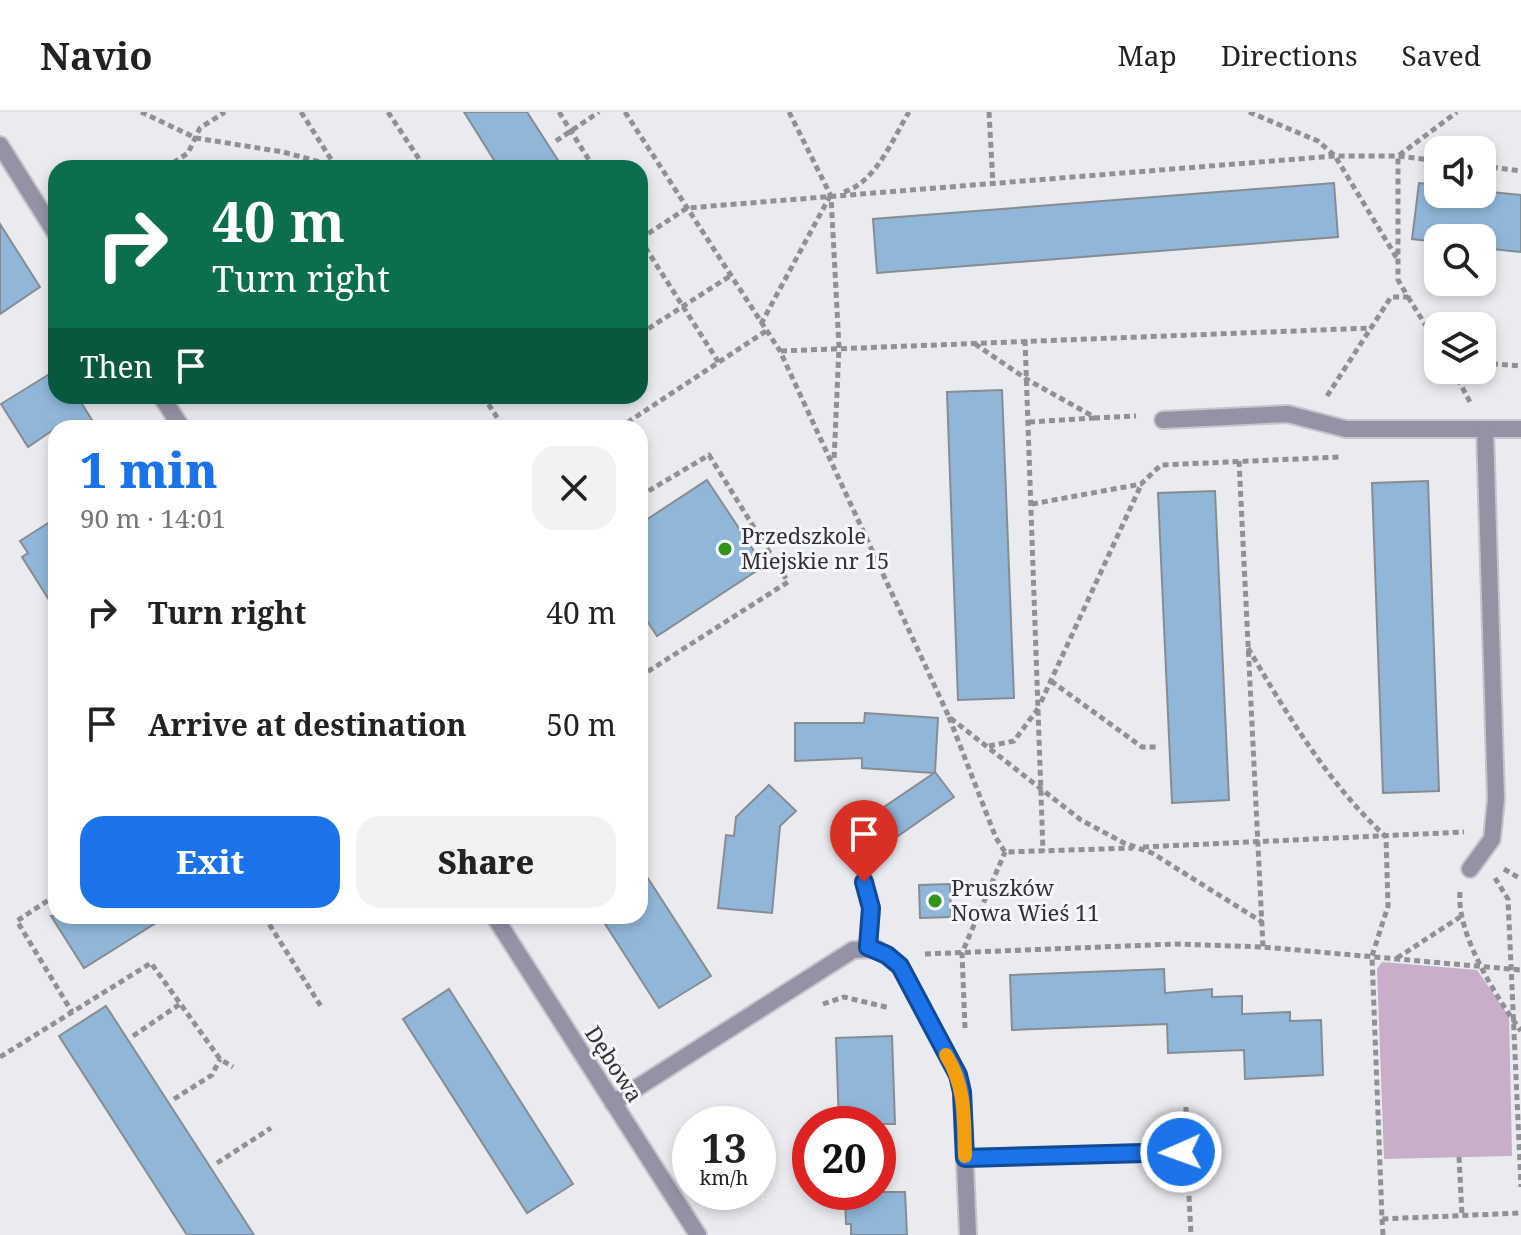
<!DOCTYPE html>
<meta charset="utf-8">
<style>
:root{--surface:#fff;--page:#f2f2f2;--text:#222;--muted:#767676;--line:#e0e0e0;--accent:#1a73e8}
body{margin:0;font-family:"Noto Serif",serif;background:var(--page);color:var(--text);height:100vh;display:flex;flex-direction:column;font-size:30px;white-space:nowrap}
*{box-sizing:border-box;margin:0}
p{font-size:26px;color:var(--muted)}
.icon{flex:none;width:44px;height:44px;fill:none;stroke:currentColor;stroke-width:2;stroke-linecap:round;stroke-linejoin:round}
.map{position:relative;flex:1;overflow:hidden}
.drawer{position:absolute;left:48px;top:308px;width:600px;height:504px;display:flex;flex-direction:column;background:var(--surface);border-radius:24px;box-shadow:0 4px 12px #0003}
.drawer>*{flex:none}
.hud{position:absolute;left:48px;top:48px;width:600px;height:244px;border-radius:24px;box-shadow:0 4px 12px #0003;background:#0b6e4f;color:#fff;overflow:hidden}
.controls{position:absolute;left:1424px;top:24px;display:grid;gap:16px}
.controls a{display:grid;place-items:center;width:72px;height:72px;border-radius:16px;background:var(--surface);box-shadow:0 4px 12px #0003;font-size:40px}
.speed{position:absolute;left:672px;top:994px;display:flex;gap:16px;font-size:40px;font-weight:700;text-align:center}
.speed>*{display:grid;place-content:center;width:104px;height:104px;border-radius:50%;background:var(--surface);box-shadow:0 4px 12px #0003;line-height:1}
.speed small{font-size:20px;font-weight:400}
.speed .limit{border:12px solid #d22;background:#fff;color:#111}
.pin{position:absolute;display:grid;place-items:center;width:68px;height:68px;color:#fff;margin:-82px -34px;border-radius:50% 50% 50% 0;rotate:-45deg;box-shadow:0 0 8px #0007}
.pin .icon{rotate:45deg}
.me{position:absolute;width:88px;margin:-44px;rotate:268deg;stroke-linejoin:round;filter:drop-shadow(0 0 6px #0008)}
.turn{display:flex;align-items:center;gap:28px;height:168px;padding:0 32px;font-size:36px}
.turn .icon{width:104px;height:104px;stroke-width:2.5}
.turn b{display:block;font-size:56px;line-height:68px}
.then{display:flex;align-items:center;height:76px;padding:0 32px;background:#0003;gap:16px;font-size:30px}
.round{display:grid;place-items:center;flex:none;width:84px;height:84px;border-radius:24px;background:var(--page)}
.overview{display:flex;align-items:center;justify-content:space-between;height:136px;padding:0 32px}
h1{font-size:48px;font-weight:800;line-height:60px;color:var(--accent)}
.action{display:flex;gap:16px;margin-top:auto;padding:16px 32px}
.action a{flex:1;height:92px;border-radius:24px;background:var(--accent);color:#fff;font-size:32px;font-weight:800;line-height:92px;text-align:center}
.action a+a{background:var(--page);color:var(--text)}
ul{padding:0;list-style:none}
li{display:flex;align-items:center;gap:24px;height:112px;padding:0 32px}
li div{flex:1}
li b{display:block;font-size:30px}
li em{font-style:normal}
header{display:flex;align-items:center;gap:48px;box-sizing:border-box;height:112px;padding:0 40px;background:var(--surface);border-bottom:2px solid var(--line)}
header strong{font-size:38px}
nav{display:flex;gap:44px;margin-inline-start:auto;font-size:28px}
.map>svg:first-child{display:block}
.green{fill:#c8afc9}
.building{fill:#90b7da;stroke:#888c90;stroke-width:2}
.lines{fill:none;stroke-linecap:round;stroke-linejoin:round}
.lane-casing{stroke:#c4c6ca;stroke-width:20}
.street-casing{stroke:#c4c6ca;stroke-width:20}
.path{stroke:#909194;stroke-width:5;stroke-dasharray:6 4;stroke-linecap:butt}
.lane{stroke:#9791a5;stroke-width:16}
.street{stroke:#9791a5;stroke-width:16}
.route-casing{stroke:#114b97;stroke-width:20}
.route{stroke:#1a73e8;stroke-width:14}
.slow{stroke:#f59e0b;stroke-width:14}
.poi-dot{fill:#30951a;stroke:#f6f8fe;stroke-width:3}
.labels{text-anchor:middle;stroke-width:6;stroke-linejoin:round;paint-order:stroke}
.poi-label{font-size:22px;fill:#313133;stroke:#f6f8fe;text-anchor:start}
.street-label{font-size:22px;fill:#313133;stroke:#f6f8fe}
</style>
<header>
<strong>Navio</strong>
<nav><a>Map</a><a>Directions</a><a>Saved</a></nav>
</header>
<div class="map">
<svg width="1521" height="1123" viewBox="0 0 1521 1123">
<rect width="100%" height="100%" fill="#e9ebf0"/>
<polygon class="green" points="1382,850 1477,858 1509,904 1512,1044 1384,1047 1377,857"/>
<g class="building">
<polygon points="464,0 527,0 563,56 499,56"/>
<polygon points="1334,71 1338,125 877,161 873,107"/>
<polygon points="1419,71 1438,73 1438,82 1482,82 1482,79 1521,83 1521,140 1482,136 1482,126 1438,126 1438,130 1412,127"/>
<polygon points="0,112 40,175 0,202"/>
<polygon points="56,258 56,284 77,284 97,316 56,316 28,335 1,292"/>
<polygon points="1002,278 1014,586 958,588 947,280"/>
<polygon points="707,368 764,454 657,524 640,498 640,412"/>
<polygon points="1428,369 1439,679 1383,681 1372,371"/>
<polygon points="1215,379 1229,688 1172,691 1158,381"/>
<polygon points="56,406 56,499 22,445 28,441 20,429"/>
<polygon points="865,601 938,606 935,660 954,685 872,742 853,716 934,661 862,656 862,646 795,649 795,611 864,611"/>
<polygon points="769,673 796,699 780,714 772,801 718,796 726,723 734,724 736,705"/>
<polygon points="640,754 711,864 659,896 600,804 640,804"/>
<polygon points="950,772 951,805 920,806 919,773"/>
<polygon points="51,804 167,804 84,856"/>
<polygon points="1164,857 1165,881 1212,877 1212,885 1242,884 1242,902 1290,900 1290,909 1321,908 1323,963 1245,967 1244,938 1168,941 1167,912 1012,918 1010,863"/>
<polygon points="449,877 573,1072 527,1101 403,907"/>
<polygon points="106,894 214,1061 254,1123 187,1123 59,924"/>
<polygon points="892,924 895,1012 839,1012 836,926"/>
<polygon points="845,1080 905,1080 907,1123 851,1123 851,1112 846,1112"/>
</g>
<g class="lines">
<g class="lane-casing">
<g id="lane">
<polyline points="1163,308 1288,302 1346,317 1521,317"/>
<polyline points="1470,757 1492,727 1496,687 1485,318"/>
<polyline points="864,770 871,796 868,835"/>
<polyline points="613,991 853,838 877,837 900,854 958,963 962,980 968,1123"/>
<polyline points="965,1046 1181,1040"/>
</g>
</g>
<g class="street-casing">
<g id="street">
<polyline points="0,33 56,122"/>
<polyline points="161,284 182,316"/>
<polyline points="494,804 698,1123"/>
</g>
</g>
<g class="path">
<polyline points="141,0 196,26 283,40 335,54"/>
<polyline points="301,0 336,55"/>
<polyline points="388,0 425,56"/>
<polyline points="559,0 594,56"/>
<polyline points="625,0 780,239 949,605 1081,708 1124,731 1152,741 1262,810"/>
<polyline points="789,0 831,84 839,235 834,349"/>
<polyline points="989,0 993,73"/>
<polyline points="1249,0 1318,29 1335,44 1398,148"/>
<polyline points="556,29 599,0"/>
<polyline points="1482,54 1521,59"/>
<polyline points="165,56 188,41 200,16 225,0"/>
<path d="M844,80C876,70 892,28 909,0"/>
<polyline points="640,127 687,96 1335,44 1398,44 1438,49"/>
<polyline points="640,127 719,251"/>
<polyline points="1408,185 1438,233"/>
<polyline points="761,212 830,84"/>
<polyline points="640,222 730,164"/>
<polyline points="1025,228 1043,739"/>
<polyline points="975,232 1028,268 1096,306 1136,304"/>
<polyline points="781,239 1371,216"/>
<polyline points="1482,251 1521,254"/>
<polyline points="1453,258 1471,292"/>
<polyline points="483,284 504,316"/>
<polyline points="1327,284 1391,185 1408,185 1398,168 1398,44 1457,0"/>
<polyline points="1029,310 1095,306"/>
<polyline points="619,316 766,219"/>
<polyline points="1239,349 1263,835"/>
<polyline points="640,384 709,343 788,470 647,560 640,550"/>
<polyline points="1032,392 1141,372 1161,353 1341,345"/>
<path d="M1248,536C1288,604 1328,671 1386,725L1388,794L1372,844L1382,1107L1521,1101"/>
<polyline points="1051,569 1142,635 1156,635"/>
<polyline points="1041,590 1141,373"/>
<polyline points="949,605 996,726 1005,740 1133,736"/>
<polyline points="989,634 1014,629 1040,594"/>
<polyline points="1143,735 1464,720"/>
<polyline points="1504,757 1521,767"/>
<polyline points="1495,766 1508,787 1521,1075"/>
<path d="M1460,780C1456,821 1496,885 1521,919"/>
<polyline points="56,783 17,809 72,900"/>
<polyline points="264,804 322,896"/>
<polyline points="925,842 1176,832 1263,835 1521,858"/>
<polyline points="1397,846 1460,805"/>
<polyline points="823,892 844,885 890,896"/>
<polyline points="965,916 962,841 1005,740"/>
<polyline points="133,924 180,892"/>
<polyline points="0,945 151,851 220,947 233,955"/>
<polyline points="174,987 212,963 220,947"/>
<polyline points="1186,995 1186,1014"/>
<polyline points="1459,1045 1462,1103"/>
<polyline points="217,1051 271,1016"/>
<polyline points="1188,1064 1191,1123"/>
<polyline points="1382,1107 1383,1123"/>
</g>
<use href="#lane" class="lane"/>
<use href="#street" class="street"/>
</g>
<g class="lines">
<g class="route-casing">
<polyline id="route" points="864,770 871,796 868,835 887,843 900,854 958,963 962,980 965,1046 1181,1040"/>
</g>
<use href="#route" class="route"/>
<path class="slow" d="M946,943C966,974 964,1008 965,1044"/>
</g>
<g class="poi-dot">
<circle cx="725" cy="437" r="8"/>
<circle cx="935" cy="789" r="8"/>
</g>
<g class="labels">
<g class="poi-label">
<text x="741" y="432">Przedszkole<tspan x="741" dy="25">Miejskie nr 15</tspan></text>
<text x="951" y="784">Pruszków<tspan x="951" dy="25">Nowa Wieś 11</tspan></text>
</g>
<g class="street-label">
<text transform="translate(614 952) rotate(57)" y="8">Dębowa</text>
</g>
</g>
</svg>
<div class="controls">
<a><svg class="icon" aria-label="sound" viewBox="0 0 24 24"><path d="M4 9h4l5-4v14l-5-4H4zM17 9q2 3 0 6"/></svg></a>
<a><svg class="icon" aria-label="search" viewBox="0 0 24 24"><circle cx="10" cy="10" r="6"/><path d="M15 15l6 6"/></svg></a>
<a><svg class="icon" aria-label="layers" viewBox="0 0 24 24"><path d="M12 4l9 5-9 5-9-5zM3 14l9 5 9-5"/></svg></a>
</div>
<div class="speed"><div>13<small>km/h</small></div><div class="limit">20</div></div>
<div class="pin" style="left:864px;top:770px;background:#d93025"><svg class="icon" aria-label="arrive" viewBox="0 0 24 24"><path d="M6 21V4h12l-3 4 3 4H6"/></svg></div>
<svg class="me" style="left:1181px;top:1040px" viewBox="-20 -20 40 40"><circle r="17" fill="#1a73e8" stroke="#fff" stroke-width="3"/><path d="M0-11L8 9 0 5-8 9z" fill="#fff"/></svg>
<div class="hud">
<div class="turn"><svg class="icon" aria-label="right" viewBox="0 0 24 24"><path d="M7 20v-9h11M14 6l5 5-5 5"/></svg><div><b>40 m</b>Turn right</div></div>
<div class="then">Then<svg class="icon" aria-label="arrive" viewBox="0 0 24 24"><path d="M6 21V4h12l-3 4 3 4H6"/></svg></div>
</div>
<section class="drawer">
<div class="overview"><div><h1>1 min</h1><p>90 m · 14:01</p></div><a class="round"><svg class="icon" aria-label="close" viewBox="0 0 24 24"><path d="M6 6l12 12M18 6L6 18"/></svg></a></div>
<ul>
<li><svg class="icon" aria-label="right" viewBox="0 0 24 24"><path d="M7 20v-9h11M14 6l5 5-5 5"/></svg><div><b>Turn right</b></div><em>40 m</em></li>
<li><svg class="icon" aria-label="arrive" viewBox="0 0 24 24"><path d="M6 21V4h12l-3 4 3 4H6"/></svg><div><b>Arrive at destination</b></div><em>50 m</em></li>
</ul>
<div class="action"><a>Exit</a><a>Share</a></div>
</section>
</div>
